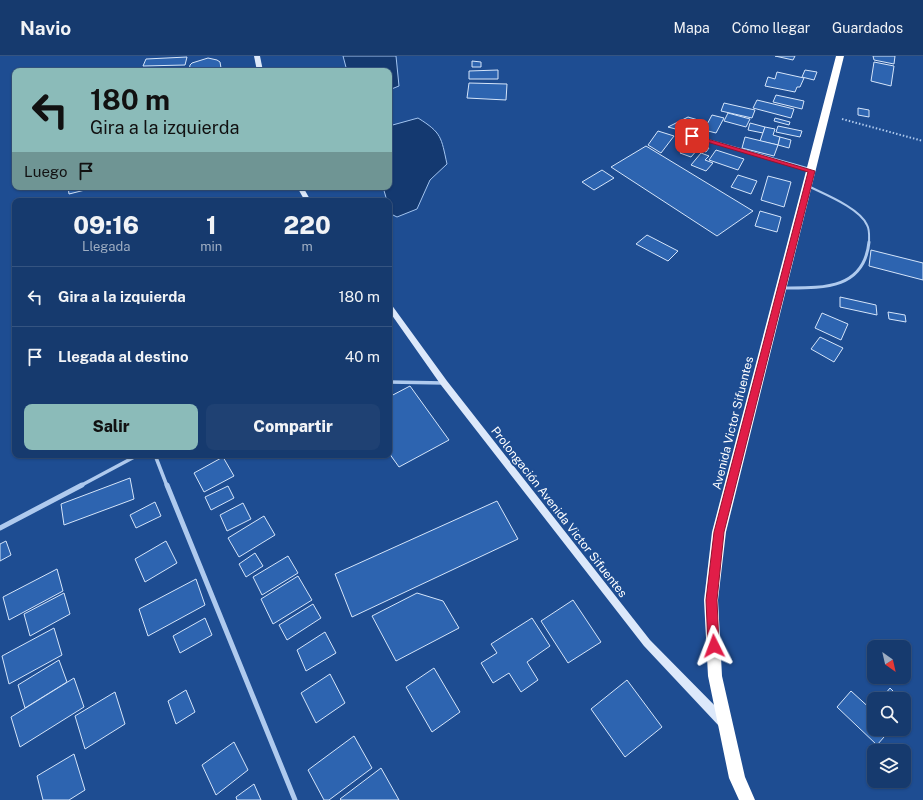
<!DOCTYPE html>
<html lang="es">
<meta charset="utf-8">
<style>
:root{--surface:#163a6e;--page:#1f4173;--text:#f1f3f6;--muted:#9eadc2;--line:#355481;--accent:#8bbbb9}
body{margin:0;font-family:"Public Sans",sans-serif;background:var(--page);color:var(--text);height:100vh;display:flex;flex-direction:column;font-size:15px;white-space:nowrap}
*{box-sizing:border-box;margin:0}
p{font-size:13px;color:var(--muted)}
.icon{flex:none;width:22px;height:22px;fill:none;stroke:currentColor;stroke-width:2;stroke-linecap:round;stroke-linejoin:round}
.map{position:relative;flex:1;overflow:hidden}
.details{position:absolute;left:12px;top:142px;width:380px;height:260px;display:flex;flex-direction:column;background:var(--surface);border-radius:8px;box-shadow:0 1px 3px #0004,0 0 0 1px var(--line)}
.details>*{flex:none}
.banner{position:absolute;left:12px;top:12px;width:380px;height:122px;border-radius:8px;box-shadow:0 1px 3px #0004,0 0 0 1px var(--line);background:#8bbbb9;color:#111;overflow:hidden}
.needle{width:26px;rotate:146deg}
.buttons{position:absolute;left:867px;top:584px;display:grid;gap:8px}
.buttons a{display:grid;place-items:center;width:44px;height:44px;border-radius:8px;background:var(--surface);box-shadow:0 1px 3px #0004,0 0 0 1px var(--line);font-size:20px}
.pin{position:absolute;display:grid;place-items:center;width:34px;height:34px;color:#fff;margin:-17px;border-radius:8px;box-shadow:0 2px 6px #0006}
.me{position:absolute;width:44px;margin:-22px;rotate:357deg;stroke-linejoin:round;filter:drop-shadow(0 0 3px #0008)}
.turn{display:flex;align-items:center;gap:14px;height:84px;padding:0 12px;font-size:18px}
.turn .icon{width:52px;height:52px;stroke-width:2.5}
.turn b{display:block;font-size:28px;line-height:34px}
.then{display:flex;align-items:center;height:38px;padding:0 12px;background:#0003;gap:8px;font-size:15px}
.eta{display:flex;justify-content:space-evenly;align-items:center;height:68px;text-align:center}
.eta b{font-size:24px;font-weight:800;line-height:28px}
.action{display:flex;gap:8px;margin-top:auto;padding:8px 12px}
.action a{flex:1;height:46px;border-radius:8px;background:var(--accent);color:#111;font-size:16px;font-weight:800;line-height:46px;text-align:center}
.action a+a{background:var(--page);color:var(--text)}
ul{padding:0;list-style:none}
li{display:flex;align-items:center;gap:12px;height:60px;padding:0 12px;border-top:1px solid var(--line)}
li div{flex:1}
li b{display:block;font-size:15px}
li em{font-style:normal}
header{display:flex;align-items:center;gap:24px;box-sizing:border-box;height:56px;padding:0 20px;background:var(--surface);border-bottom:1px solid var(--line)}
header strong{font-size:19px}
nav{display:flex;gap:22px;margin-inline-start:auto;font-size:14px}
.map>svg:first-child{display:block}
.water{fill:#143970;stroke:#a2c4f0}
.building{fill:#2d64b0;stroke:#d5e5fa}
.lines{fill:none;stroke-linecap:round;stroke-linejoin:round}
.path{stroke:#afcaee;stroke-width:2;stroke-dasharray:1.5 2;stroke-linecap:butt}
.lane-far1{stroke:#afcaee;stroke-width:2}
.lane{stroke:#afcaee;stroke-width:3}
.street-far2{stroke:#afcaee;stroke-width:3}
.street-far1{stroke:#afcaee;stroke-width:3.5}
.street{stroke:#afcaee;stroke-width:5}
.secondary{fill:#dce8fa;fill-rule:evenodd}
.highway{fill:#fff;fill-rule:evenodd}
.route{fill:#e11d48;stroke:#92132f}
.labels{text-anchor:middle;stroke-width:4;stroke-linejoin:round;paint-order:stroke}
.street-label{font-size:12px;fill:#fff;stroke:#1e4d92}
</style>
<header>
<strong>Navio</strong>
<nav><a>Mapa</a><a>Cómo llegar</a><a>Guardados</a></nav>
</header>
<div class="map">
<svg width="923" height="744" viewBox="0 0 923 744">
<rect width="100%" height="100%" fill="#1e4d92"/>
<g class="water">
<polygon points="343,0 396,0 399,30 389,34 389,15 347,15"/>
<path d="M418,62C442,77 441,81 447,108L430,124L417,153L397,161L389,157V145H387L383,131H389V70Z"/>
</g>
<g class="building">
<polygon points="775,0 795,0 793,4"/>
<polygon points="873,0 895,0 894,8 874,4"/>
<polygon points="187,1 185,9 143,10 146,3"/>
<polygon points="208,2 217,4 220,6 221,12 218,14 189,15 190,9 192,7"/>
<polygon points="472,5 481,6 481,11 472,11"/>
<polygon points="874,6 894,10 891,30 871,25"/>
<polygon points="498,14 498,23 469,23 469,15"/>
<polygon points="805,14 817,16 814,24 802,21"/>
<polygon points="777,16 804,22 800,31 797,31 795,36 765,30 768,21 775,23"/>
<polygon points="469,27 507,28 506,44 467,42"/>
<polygon points="776,39 804,45 802,53 773,46"/>
<polygon points="757,44 794,53 791,62 753,52"/>
<polygon points="724,47 755,54 752,62 721,55"/>
<polygon points="858,52 869,54 869,61 858,59"/>
<polygon points="728,57 750,63 746,71 724,65"/>
<polygon points="712,59 724,62 716,77 704,74"/>
<polygon points="688,61 705,66 698,79 668,71"/>
<polygon points="775,62 790,66 789,69 774,65"/>
<polygon points="750,67 765,71 763,77 748,74"/>
<polygon points="778,70 802,75 800,81 776,76"/>
<polygon points="765,71 775,73 773,79 780,81 778,89 760,85"/>
<polygon points="658,75 674,80 661,97 648,89"/>
<polygon points="745,81 778,89 774,100 742,92"/>
<polygon points="780,81 791,84 789,92 778,89"/>
<polygon points="690,85 709,92 706,96 698,93 691,101 680,97"/>
<polygon points="646,90 753,155 717,180 611,111"/>
<polygon points="716,94 744,103 738,114 709,104"/>
<polygon points="701,97 709,100 705,104 713,107 706,115 691,109"/>
<polygon points="602,114 614,122 594,134 582,126"/>
<polygon points="738,119 757,125 751,138 731,131"/>
<polygon points="768,120 791,126 784,151 761,144"/>
<polygon points="68,131 93,131 93,132 69,138"/>
<polygon points="760,155 781,161 777,176 755,170"/>
<polygon points="647,179 678,195 668,205 636,188"/>
<polygon points="871,194 923,207 923,224 869,210"/>
<polygon points="840,241 876,249 877,259 840,251"/>
<polygon points="888,256 905,259 906,266 889,263"/>
<polygon points="822,257 848,268 841,284 815,272"/>
<polygon points="820,281 843,292 834,306 811,293"/>
<polygon points="410,330 449,384 399,411 389,397 389,341"/>
<polygon points="223,401 234,420 204,436 194,417"/>
<polygon points="130,422 134,443 64,469 61,448"/>
<polygon points="228,430 234,442 211,454 205,441"/>
<polygon points="497,445 518,483 352,561 335,518"/>
<polygon points="155,446 161,460 136,472 130,459"/>
<polygon points="243,447 251,463 227,475 220,459"/>
<polygon points="264,460 275,479 239,501 228,482"/>
<polygon points="6,485 11,499 0,505 0,488"/>
<polygon points="166,485 177,507 145,526 135,503"/>
<polygon points="255,497 263,510 246,521 239,508"/>
<polygon points="288,500 298,517 262,539 253,521"/>
<polygon points="57,513 63,535 9,564 3,541"/>
<polygon points="298,520 312,544 273,568 261,543"/>
<polygon points="196,523 205,549 148,580 139,553"/>
<polygon points="64,537 70,558 30,580 24,558"/>
<polygon points="417,537 443,545 459,572 396,605 372,560"/>
<polygon points="573,544 601,586 568,607 541,565"/>
<polygon points="313,548 321,562 287,584 279,569"/>
<polygon points="205,562 212,579 180,597 173,580"/>
<polygon points="532,562 550,590 527,606 538,624 521,636 509,617 493,627 481,607 497,597 491,588"/>
<polygon points="54,572 62,599 9,628 2,600"/>
<polygon points="325,576 336,597 306,615 297,594"/>
<polygon points="59,604 67,626 25,652 18,629"/>
<polygon points="434,612 460,656 432,676 406,631"/>
<polygon points="330,618 345,647 316,667 301,637"/>
<polygon points="74,622 84,651 20,691 11,661"/>
<polygon points="627,624 662,671 625,701 591,653"/>
<polygon points="890,632 901,643 881,643"/>
<polygon points="186,634 195,656 176,668 168,645"/>
<polygon points="851,635 874,656 874,673 891,673 877,689 837,651"/>
<polygon points="115,636 125,668 85,693 75,660"/>
<polygon points="354,680 372,712 329,744 324,744 308,714"/>
<polygon points="234,686 248,714 216,739 202,709"/>
<polygon points="74,698 85,734 69,744 43,744 37,720"/>
<polygon points="381,712 399,744 341,744 340,743"/>
<polygon points="254,728 261,744 237,744 236,741"/>
</g>
<g class="lines">
<polyline class="path" points="842,63 923,85"/>
<path class="lane-far1" d="M808,130C824,138 860,152 867,169C870,174 869,181 869,187"/>
<path class="lane" d="M784,232C822,232 864,234 869,186"/>
<polyline class="street-far2" points="692,80 812,114"/>
<g class="street-far1">
<polyline points="389,326 444,327"/>
<polyline points="155,399 167,430"/>
<polyline points="80,430 138,399"/>
</g>
<g class="street">
<polyline points="167,429 295,744"/>
<polyline points="0,472 82,429"/>
</g>
<g class="secondary">
<polygon points="254,0 260,0 263,15 257,15"/>
<polygon points="297,131 303,131 311,145 305,145"/>
<polygon points="389,247 391,248 447,325 650,584 727,662 728,666 727,670 723,671 719,670 644,590 441,329 389,255"/>
</g>
<polygon class="highway" points="836,0 844,0 726,476 718,544 722,620 745,721 755,744 739,744 729,722 708,620 704,544 712,476"/>
</g>
<polygon class="route" points="690,79 694,79 815,115 724,476 717,544 719,590 718,594 714,595 710,594 708,590 706,544 714,476 808,116 690,81"/>
<g class="labels">
<g class="street-label">
<text transform="translate(733 367) rotate(-76)" y="4">Avenida Victor Sifuentes</text>
<text transform="translate(559 456) rotate(52)" y="4">Prolongación Avenida Victor Sifuentes</text>
</g>
</g>
</svg>
<div class="buttons">
<a><svg class="needle" viewBox="-14 -14 28 28"><path d="M0-13l5 13h-10z" fill="#e53935"/><path d="M0 13l5-13h-10z" fill="#9eadc2"/></svg></a>
<a><svg class="icon" aria-label="search" viewBox="0 0 24 24"><circle cx="10" cy="10" r="6"/><path d="M15 15l6 6"/></svg></a>
<a><svg class="icon" aria-label="layers" viewBox="0 0 24 24"><path d="M12 4l9 5-9 5-9-5zM3 14l9 5 9-5"/></svg></a>
</div>
<div class="pin" style="left:692px;top:80px;background:#d93025"><svg class="icon" aria-label="arrive" viewBox="0 0 24 24"><path d="M6 21V4h12l-3 4 3 4H6"/></svg></div>
<svg class="me" style="left:714px;top:590px" viewBox="-20 -20 40 40"><path d="M0-17L14 15 0 8-14 15z" fill="#e11d48" stroke="#fff" stroke-width="4"/></svg>
<div class="banner">
<div class="turn"><svg class="icon" aria-label="left" viewBox="0 0 24 24"><path d="M17 20v-9H6M10 6l-5 5 5 5"/></svg><div><b>180 m</b>Gira a la izquierda</div></div>
<div class="then">Luego<svg class="icon" aria-label="arrive" viewBox="0 0 24 24"><path d="M6 21V4h12l-3 4 3 4H6"/></svg></div>
</div>
<section class="details">
<div class="eta">
<div><b>09:16</b><p>Llegada</p></div>
<div><b>1</b><p>min</p></div>
<div><b>220</b><p>m</p></div>
</div>
<ul>
<li><svg class="icon" aria-label="left" viewBox="0 0 24 24"><path d="M17 20v-9H6M10 6l-5 5 5 5"/></svg><div><b>Gira a la izquierda</b></div><em>180 m</em></li>
<li><svg class="icon" aria-label="arrive" viewBox="0 0 24 24"><path d="M6 21V4h12l-3 4 3 4H6"/></svg><div><b>Llegada al destino</b></div><em>40 m</em></li>
</ul>
<div class="action"><a>Salir</a><a>Compartir</a></div>
</section>
</div>
